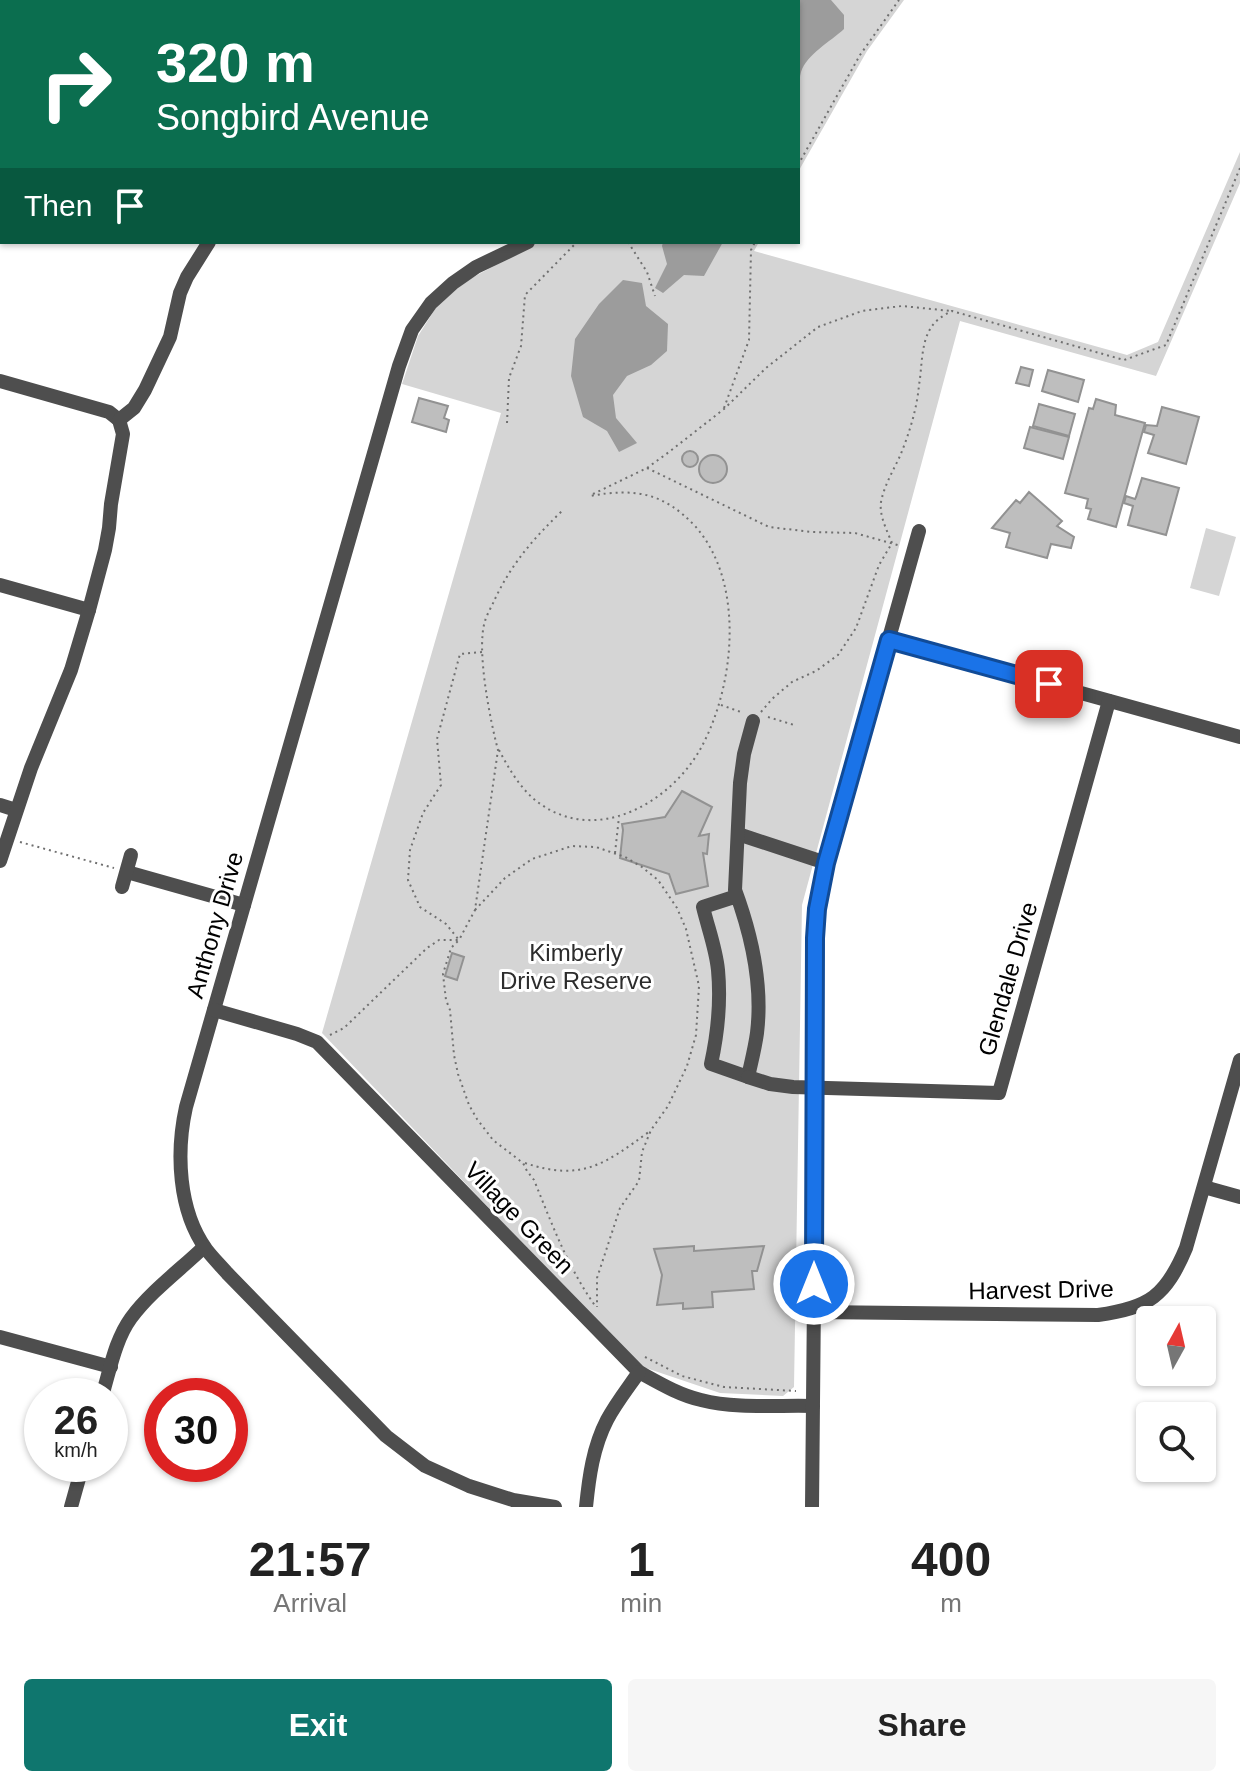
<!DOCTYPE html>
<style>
:root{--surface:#fff;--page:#f6f6f6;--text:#222;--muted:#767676;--accent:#0f766e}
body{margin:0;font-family:Arial,sans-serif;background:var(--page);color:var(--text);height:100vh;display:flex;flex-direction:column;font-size:30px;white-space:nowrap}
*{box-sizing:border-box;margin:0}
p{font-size:26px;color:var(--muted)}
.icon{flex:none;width:44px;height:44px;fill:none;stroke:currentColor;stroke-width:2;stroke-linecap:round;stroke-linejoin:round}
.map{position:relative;height:1507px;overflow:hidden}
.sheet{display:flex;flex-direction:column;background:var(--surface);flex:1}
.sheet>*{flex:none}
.hud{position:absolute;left:0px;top:0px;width:800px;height:244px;box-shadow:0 2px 6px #0004;background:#0b6e4f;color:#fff;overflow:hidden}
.needle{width:52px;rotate:8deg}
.controls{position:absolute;left:1136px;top:1306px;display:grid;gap:16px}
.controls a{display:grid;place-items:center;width:80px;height:80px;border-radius:8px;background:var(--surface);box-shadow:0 2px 6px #0004;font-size:40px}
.speed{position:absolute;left:24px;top:1378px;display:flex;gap:16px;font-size:40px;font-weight:700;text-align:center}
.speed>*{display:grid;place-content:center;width:104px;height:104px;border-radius:50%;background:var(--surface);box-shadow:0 2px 6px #0004;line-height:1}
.speed small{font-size:20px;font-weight:400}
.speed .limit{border:12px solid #d22;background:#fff;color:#111}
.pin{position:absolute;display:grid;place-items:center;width:68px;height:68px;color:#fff;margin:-34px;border-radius:16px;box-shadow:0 4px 12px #0006}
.me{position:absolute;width:88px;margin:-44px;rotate:0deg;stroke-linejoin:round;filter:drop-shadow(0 0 6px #0008)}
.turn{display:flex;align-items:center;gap:28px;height:168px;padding:0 24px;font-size:36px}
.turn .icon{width:104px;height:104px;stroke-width:2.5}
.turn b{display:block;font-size:56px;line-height:68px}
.then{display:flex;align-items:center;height:76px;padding:0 24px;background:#0003;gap:16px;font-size:30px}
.eta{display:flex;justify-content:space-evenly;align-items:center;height:136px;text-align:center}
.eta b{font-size:48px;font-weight:700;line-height:56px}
.cta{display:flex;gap:16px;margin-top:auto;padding:16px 24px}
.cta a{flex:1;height:92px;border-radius:8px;background:var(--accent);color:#fff;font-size:32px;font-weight:700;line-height:92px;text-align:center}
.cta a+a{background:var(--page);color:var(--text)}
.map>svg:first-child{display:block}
.green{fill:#d5d5d5}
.water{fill:#9c9c9c}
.building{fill:#bebebe;stroke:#929292;stroke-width:2}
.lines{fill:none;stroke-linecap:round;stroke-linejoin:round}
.path{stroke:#707070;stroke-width:2;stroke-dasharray:2 4;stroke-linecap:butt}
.minor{stroke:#4e4e4e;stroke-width:14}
.route-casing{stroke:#114b97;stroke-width:20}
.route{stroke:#1a73e8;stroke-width:14}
.labels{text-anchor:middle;stroke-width:6;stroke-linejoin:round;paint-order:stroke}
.street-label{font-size:24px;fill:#000;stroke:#fff}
.park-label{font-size:24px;fill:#2c2c2c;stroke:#fff}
</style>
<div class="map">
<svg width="1240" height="1507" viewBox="0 0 1240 1507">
<rect width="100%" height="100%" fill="#fff"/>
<g class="green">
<polygon points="680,0 904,0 867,51 798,172 798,2 679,2"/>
<polygon points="1240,152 1240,183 1156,376 960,321 802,905 794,1387 783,1396 720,1393 643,1367 594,1318 322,1033 501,413 402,384 418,336 437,306 466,281 539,242 759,242 754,251 1127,355 1158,342"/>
<polygon points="1206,528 1236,537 1219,596 1190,588"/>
</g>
<g class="water">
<path d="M773,0H831L844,15V29C830,42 807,54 801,72C798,81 802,90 798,99V2H771Z"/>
<polygon points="663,242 723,242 704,276 684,275 663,293 655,288 667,264 662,246"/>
<polygon points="623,280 642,283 646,306 668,324 667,351 651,365 627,376 613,395 616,418 637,443 619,452 607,431 583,417 571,376 575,339 599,304"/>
</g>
<g class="building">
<polygon points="1021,367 1033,370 1029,386 1016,383"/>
<polygon points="1048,370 1084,380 1078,402 1042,391"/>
<polygon points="419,398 448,406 444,418 449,420 446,432 412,422"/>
<polygon points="1096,399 1116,405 1115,415 1145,423 1116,527 1088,519 1091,509 1086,508 1088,499 1065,493 1089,408 1093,409"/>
<polygon points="1039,404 1075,414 1069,436 1033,426"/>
<polygon points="1162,407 1199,417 1186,464 1148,453 1154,435 1144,432 1146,425 1157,426"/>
<polygon points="1030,427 1069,437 1063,459 1024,448"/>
<circle cx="690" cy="459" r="8"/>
<circle cx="713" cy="469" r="14"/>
<polygon points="1142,478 1179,488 1166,535 1128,525 1133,506 1124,503 1126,496 1135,499 1136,497"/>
<polygon points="1029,492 1062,521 1057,526 1074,537 1071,548 1051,544 1047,558 1006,547 1010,533 992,528 1016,500 1020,503"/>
<polygon points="682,791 712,807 699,836 709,834 707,854 703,853 708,886 676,894 669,874 620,858 623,830 622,824 665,817"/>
<polygon points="452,953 464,957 457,980 445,976"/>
<polygon points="694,1246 694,1251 764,1246 757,1271 752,1271 754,1289 712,1292 713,1307 683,1309 683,1303 657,1305 662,1275 654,1249"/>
</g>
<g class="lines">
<g class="path">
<polyline points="717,2 719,0"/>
<polyline points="798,165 860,55 899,0"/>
<polyline points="628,242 647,272 655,296"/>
<polyline points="724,408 749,340 751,250 755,242"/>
<polyline points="507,423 509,378 521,346 525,295 577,242"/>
<polyline points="647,468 769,527 812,532 855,533 901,546"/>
<polyline points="593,494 647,468 669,452 724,409 766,368 818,327 862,311 902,306 951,311"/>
<path d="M482,652L460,654L437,739L441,785L423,813L410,850L408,880L420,907L446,924L459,940L451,948L443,974L446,1000L450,1010L454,1055L458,1074L469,1105L477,1119L493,1140L523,1163L527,1171L534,1180C552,1224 568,1268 596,1307"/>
<polyline points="721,705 741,712"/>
<path d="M761,712L772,699L792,682L816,671L838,655L856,628L879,565L892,543C887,531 879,515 881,502C884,486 893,471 900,456C909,434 917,409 919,385C922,368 921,346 929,331C934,321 942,316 952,311L1124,360L1166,345L1240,168"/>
<polyline points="768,717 794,725"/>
<path d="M499,750C509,769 521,790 539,803C598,846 673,801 702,746C735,684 745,582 695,526C663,492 634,488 590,496"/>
<polyline points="20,842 114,868"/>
<polyline points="615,853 619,817"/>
<polyline points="475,910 505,878 532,859 572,846 596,847 625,857 642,867 658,880 677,908 686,929 699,986 696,1035 687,1066 668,1106 651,1130 642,1152 639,1181 620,1208 597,1278 597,1307"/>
<path d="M330,1035L344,1028L427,948L439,940H459L475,910L498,750C490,720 476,649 485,621C487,614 492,606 495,599C512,563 534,538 562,511"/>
<path d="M525,1163C582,1182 605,1164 650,1131"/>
<polyline points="645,1357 682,1376 724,1387 796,1391"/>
</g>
<g class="minor">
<polyline points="670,2 671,0"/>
<path d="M528,242L476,267L453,283L431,303L412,330L399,366L186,1107C176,1152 178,1210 206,1249C212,1257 220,1265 227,1273L386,1436L425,1466L469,1486L513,1500L555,1507"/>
<polyline points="0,381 109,412 119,420"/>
<polyline points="0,585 89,610"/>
<polyline points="889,640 1240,737"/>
<polyline points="0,805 16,810"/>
<polyline points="738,834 826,863"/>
<polyline points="0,861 31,768 71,670 89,610 105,550 109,528 111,504 123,434 119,420 134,408 145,390 170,337 180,293 187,277 209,242"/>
<polyline points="127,872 244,905"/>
<polyline points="122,887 131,855"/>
<path d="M737,896L703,907C708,928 716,949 718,970C721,1002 718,1032 711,1064L748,1077C751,1063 755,1048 757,1033C763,984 752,936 735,890L740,783L744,754L753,721"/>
<path d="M214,1010L297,1034L317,1042L639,1372C659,1383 679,1395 701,1400C736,1409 777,1405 813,1406"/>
<polyline points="748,1077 770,1084 793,1087 999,1093 1109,701"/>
<polyline points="1204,1187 1240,1197"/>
<path d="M814,1312L1098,1315C1149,1308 1166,1296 1186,1248L1240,1060"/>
<polyline points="0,1337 111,1367"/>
<path d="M102,1396C110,1370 115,1340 131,1318C151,1291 180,1270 204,1247"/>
<polyline points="71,1507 83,1464"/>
<path d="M586,1507C589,1477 593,1447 607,1420C616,1403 628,1388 639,1372"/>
<polyline points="812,1507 816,1088 815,938 817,909 826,863 919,531"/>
</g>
</g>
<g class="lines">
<g class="route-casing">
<polyline id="route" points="814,1284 815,938 817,909 826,863 889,640 1049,684"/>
</g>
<use href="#route" class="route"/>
</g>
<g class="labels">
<g class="street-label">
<text transform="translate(215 925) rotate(-74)" y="8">Anthony Drive</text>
<text transform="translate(1008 979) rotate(-74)" y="8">Glendale Drive</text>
<text transform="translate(519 1218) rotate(46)" y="8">Village Green</text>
<text transform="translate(1041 1290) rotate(-1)" y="8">Harvest Drive</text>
</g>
<g class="park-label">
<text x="576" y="961">Kimberly<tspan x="576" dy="28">Drive Reserve</tspan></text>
</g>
</g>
</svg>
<div class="controls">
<a><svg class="needle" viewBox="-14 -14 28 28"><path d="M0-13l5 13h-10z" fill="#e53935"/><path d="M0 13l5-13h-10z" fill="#767676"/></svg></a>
<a><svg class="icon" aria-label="search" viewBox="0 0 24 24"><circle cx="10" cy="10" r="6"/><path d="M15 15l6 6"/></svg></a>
</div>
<div class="speed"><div>26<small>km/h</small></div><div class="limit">30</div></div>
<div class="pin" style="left:1049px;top:684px;background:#d93025"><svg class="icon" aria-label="arrive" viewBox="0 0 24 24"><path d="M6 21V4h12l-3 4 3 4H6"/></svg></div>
<svg class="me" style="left:814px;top:1284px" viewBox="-20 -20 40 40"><circle r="17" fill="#1a73e8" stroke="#fff" stroke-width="3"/><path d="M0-11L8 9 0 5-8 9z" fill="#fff"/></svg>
<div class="hud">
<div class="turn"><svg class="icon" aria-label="right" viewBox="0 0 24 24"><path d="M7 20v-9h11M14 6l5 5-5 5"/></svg><div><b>320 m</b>Songbird Avenue</div></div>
<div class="then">Then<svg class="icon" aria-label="arrive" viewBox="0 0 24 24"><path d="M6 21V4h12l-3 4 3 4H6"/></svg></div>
</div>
</div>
<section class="sheet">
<div class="eta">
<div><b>21:57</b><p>Arrival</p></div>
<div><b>1</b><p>min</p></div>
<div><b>400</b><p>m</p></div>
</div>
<div class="cta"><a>Exit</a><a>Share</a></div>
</section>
